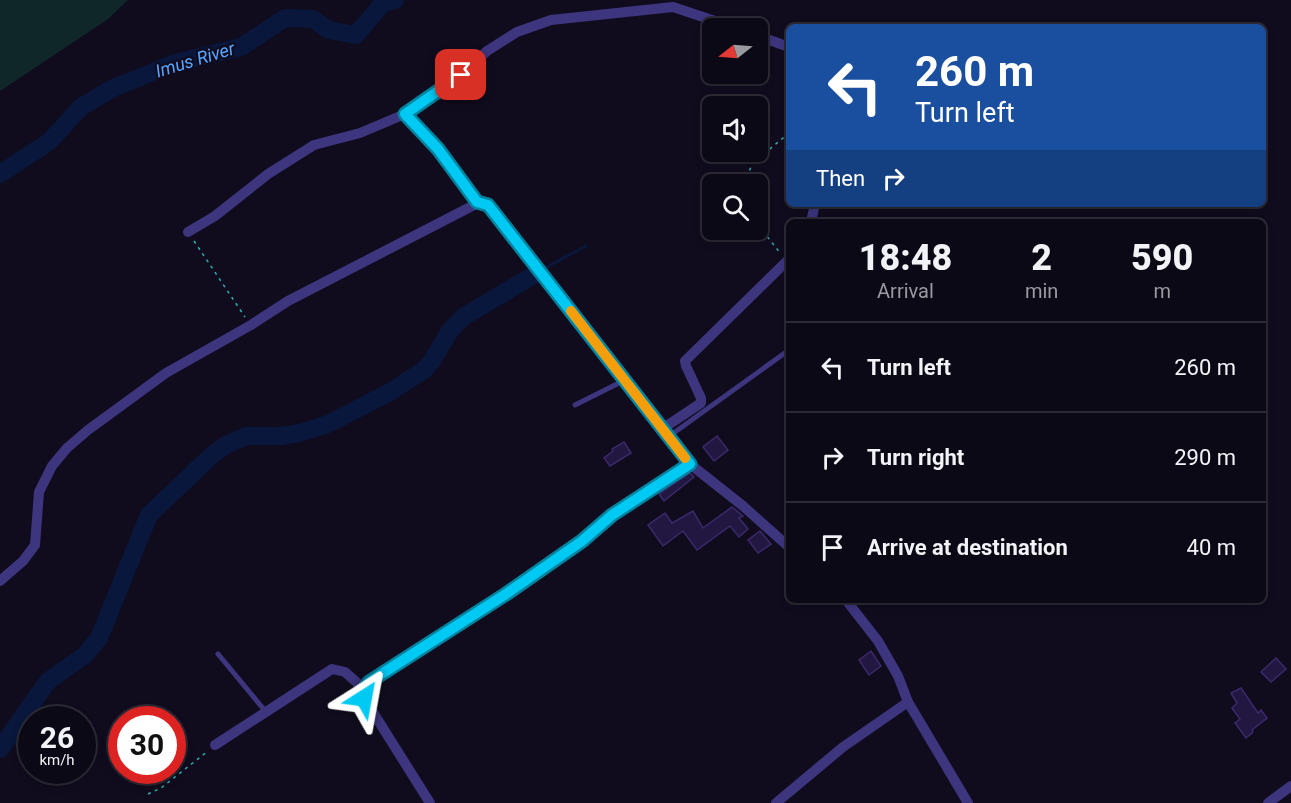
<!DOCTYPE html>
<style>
:root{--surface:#0c0916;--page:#15121f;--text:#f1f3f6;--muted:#9a9aa1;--line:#2c2a35}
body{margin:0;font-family:Roboto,sans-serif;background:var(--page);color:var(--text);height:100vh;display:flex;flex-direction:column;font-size:22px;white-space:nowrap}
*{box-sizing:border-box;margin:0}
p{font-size:20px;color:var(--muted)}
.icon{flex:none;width:33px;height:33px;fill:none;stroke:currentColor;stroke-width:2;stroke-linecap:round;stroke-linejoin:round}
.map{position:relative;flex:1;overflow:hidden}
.details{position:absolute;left:786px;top:219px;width:480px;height:384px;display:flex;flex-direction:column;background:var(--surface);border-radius:9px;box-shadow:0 3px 9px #0003,0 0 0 2px var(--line)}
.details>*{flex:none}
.top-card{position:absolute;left:786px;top:24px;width:480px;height:183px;border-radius:9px;box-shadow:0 3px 9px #0003,0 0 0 2px var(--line);background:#1a4fa0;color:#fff;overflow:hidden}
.needle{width:39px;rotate:253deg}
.tools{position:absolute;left:702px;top:18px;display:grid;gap:12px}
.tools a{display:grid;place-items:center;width:66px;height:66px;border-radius:9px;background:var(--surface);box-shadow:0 3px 9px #0003,0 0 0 2px var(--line);font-size:30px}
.speed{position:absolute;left:18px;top:706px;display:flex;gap:12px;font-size:30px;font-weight:700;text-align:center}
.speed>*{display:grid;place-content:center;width:78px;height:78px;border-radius:50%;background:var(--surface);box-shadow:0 3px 9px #0003,0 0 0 2px var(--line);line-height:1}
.speed small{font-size:15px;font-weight:400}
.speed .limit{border:9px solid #d22;background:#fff;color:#111}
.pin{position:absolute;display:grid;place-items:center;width:51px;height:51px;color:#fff;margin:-26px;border-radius:12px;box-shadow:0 3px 9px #0006}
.me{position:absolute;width:66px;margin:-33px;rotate:34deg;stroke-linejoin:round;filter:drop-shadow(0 0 4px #0008)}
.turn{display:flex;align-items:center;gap:21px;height:126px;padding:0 30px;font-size:27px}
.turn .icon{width:78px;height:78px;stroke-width:2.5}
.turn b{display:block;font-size:42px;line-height:51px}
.then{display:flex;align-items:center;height:57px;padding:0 30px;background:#0003;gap:12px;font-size:22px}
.eta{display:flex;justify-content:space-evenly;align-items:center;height:102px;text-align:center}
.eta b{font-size:36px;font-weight:800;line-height:42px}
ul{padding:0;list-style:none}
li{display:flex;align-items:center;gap:18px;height:90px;padding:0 30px;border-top:2px solid var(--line)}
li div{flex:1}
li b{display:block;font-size:22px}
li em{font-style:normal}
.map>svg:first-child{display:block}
.green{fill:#0f2728}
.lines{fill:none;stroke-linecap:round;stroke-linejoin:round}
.stream{stroke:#08173b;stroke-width:3}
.river{stroke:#08173b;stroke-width:18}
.building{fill:#221740;stroke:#3b296c;stroke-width:1.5}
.path{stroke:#2bb0b1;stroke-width:1.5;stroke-dasharray:3 4.5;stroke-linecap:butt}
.lane{stroke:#3d357e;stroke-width:5}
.street{stroke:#3d357e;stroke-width:10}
.route-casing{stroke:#00839f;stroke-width:15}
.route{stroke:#00caf4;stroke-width:10}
.slow{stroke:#f59e0b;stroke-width:10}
.labels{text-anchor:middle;stroke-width:4.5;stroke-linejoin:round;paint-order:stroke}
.water-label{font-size:18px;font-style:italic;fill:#57a5ff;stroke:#100c1e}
</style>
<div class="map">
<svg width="1291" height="803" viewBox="0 0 1291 803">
<rect width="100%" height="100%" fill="#100c1e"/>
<polygon class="green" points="0,0 128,0 108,19 0,91"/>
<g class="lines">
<polyline class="stream" points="543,269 586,246"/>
<g class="river">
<polyline points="0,174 50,141 81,107 113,88 175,63 241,47 285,18 313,19 328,30 356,35 383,3 395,0"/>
<polyline points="0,749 48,681 85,655 99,638 149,515 211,456 226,445 246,436 281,436 300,433 328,424 390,392 424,370 432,361 449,332 463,317 537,273"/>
</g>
</g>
<g class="building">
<polygon points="717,436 728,450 714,461 703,447"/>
<polygon points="624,442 631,453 610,466 604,458 613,451 612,449"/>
<polygon points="690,473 694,477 664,501 659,494"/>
<polygon points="732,507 743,516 739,518 748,529 739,537 730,526 697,550 683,531 663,546 648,525 665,513 672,523 693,511 703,528"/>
<polygon points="760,531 771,544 758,553 748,540"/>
<polygon points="871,651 881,666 869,675 859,660"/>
<polygon points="1276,658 1286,669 1271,682 1261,672"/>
<polygon points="1241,688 1258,713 1261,710 1267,718 1252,730 1253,732 1246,738 1235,723 1240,719 1232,708 1237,703 1231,693"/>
</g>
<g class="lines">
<g class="path">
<polyline points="743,184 753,163 789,133"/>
<polyline points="758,225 781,254"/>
<polyline points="194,241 245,317"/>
<polyline points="148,794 161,788 208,751"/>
</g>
<g class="lane">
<polyline points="405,114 438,149 478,203"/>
<polyline points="575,405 625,380"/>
<polyline points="668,437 789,350"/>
<polyline points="218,654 266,712"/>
</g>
<g class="street">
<polyline points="758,36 789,47"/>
<polyline points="811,222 815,204"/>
<polyline points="188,232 215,216 268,174 314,145 360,133 405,114 461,75 487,51 517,32 551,20 673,7 736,28"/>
<polyline points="662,429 701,403 701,398 686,366 685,361 789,259"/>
<polyline points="0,581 23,561 35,545 39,492 52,466 67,448 88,430 166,373 251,325 288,301 478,203 488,205 690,464 743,506 789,547"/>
<polyline points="846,600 878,641 898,676 908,702 968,803"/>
<polyline points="215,745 332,669 345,672 364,689"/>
<polyline points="430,803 364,698 364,689 369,682 506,594 582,541 612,515 690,464"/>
<polyline points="776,803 843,747 908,702"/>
<polyline points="1268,803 1291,786"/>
</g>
</g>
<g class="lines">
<g class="route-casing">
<polyline id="route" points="364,698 364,689 369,682 506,594 582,541 612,515 690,464 488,205 477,202 438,149 405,114 461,75"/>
</g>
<use href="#route" class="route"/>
<polyline class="slow" points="571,311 685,458"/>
</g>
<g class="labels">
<g class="water-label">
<text transform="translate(195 60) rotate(-17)" y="6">Imus River</text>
</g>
</g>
</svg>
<div class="tools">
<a><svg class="needle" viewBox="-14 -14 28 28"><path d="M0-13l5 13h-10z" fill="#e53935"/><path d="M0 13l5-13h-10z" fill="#9a9aa1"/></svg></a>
<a><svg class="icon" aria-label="sound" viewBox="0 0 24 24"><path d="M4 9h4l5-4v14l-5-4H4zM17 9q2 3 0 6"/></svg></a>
<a><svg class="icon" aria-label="search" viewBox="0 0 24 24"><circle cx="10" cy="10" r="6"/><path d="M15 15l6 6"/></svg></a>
</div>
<div class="speed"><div>26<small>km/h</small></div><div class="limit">30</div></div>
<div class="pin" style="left:461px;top:75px;background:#d93025"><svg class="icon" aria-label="arrive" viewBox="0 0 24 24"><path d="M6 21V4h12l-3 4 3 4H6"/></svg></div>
<svg class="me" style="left:364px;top:698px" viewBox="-20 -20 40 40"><path d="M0-17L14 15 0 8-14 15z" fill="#00caf4" stroke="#fff" stroke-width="4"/></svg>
<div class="top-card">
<div class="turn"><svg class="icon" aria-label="left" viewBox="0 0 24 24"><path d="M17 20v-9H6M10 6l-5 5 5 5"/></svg><div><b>260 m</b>Turn left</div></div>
<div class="then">Then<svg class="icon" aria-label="right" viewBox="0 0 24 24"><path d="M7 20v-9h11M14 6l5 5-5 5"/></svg></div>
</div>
<section class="details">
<div class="eta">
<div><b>18:48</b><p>Arrival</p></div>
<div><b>2</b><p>min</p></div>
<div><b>590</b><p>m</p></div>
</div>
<ul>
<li><svg class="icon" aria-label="left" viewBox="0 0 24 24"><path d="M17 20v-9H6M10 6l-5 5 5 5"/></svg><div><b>Turn left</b></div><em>260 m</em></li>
<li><svg class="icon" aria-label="right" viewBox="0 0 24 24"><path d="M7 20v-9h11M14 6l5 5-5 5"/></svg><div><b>Turn right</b></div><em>290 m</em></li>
<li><svg class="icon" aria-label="arrive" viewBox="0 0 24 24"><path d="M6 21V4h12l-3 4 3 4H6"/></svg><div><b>Arrive at destination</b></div><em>40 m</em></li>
</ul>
</section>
</div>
